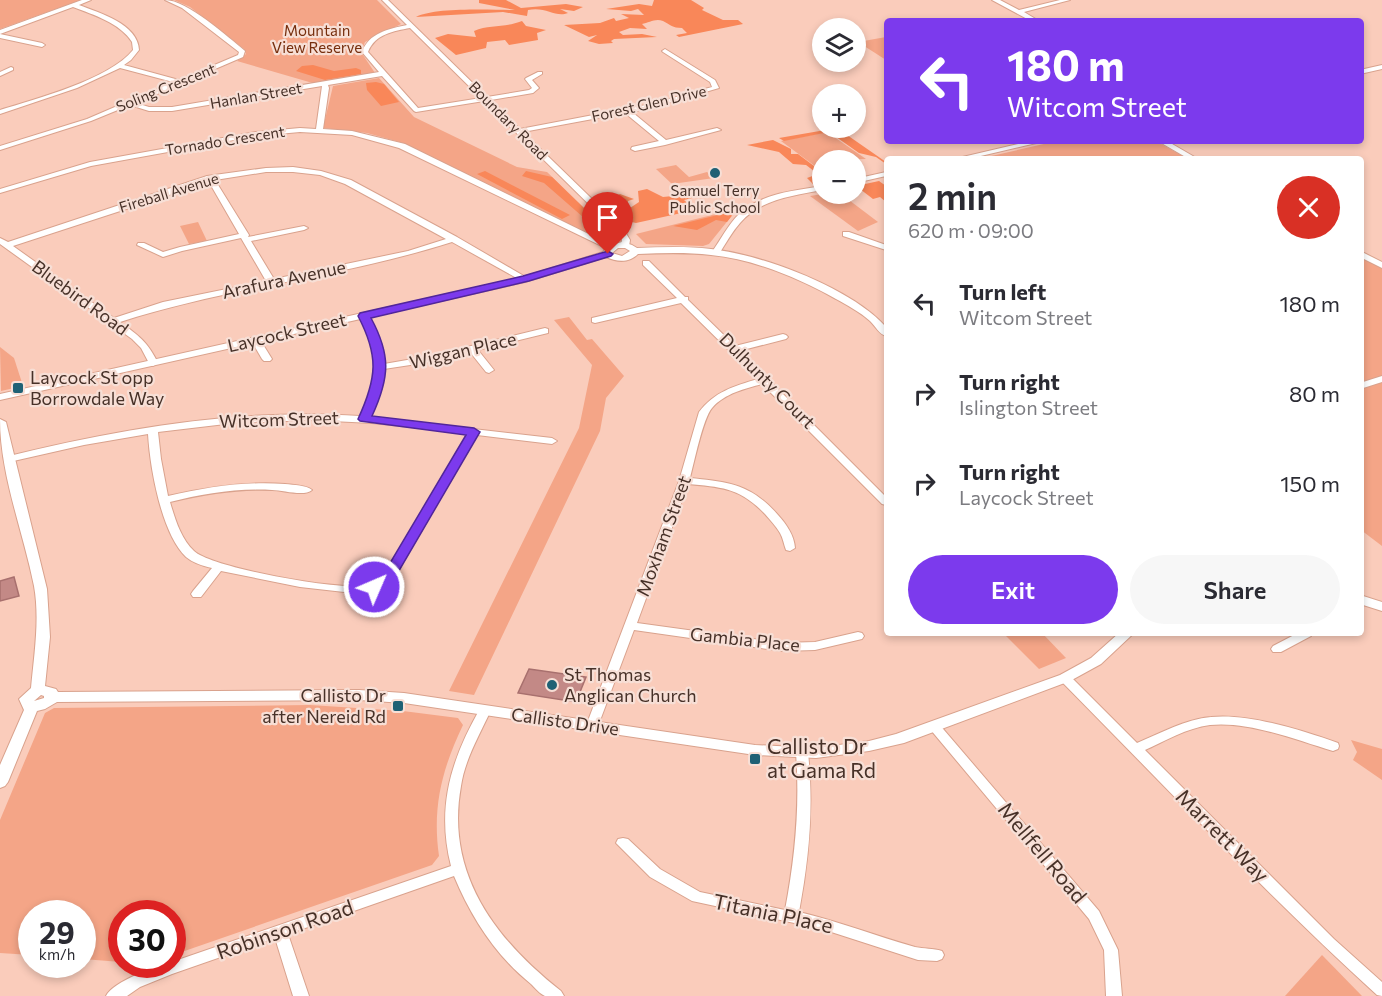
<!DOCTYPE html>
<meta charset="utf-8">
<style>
:root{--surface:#fff;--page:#f7f7f7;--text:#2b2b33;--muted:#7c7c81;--accent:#7c3aed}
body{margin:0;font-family:Commissioner,sans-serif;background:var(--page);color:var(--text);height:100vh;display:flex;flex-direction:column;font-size:22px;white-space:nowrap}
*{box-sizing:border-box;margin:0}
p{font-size:20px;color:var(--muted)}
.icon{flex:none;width:33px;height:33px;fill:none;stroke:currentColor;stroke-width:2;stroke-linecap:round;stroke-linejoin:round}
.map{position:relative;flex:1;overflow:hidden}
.sheet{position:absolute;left:884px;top:156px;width:480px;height:480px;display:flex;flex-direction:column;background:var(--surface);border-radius:6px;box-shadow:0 3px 9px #0003}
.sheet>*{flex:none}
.banner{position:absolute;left:884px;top:18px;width:480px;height:126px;border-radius:6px;box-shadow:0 3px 9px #0003;background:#7c3aed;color:#fff;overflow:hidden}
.fabs{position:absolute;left:812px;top:18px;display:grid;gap:12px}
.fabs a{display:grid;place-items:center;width:54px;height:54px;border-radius:50%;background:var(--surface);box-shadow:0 3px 9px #0003;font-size:30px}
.speed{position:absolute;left:18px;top:900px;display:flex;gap:12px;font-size:30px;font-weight:700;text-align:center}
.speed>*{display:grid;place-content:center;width:78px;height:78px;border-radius:50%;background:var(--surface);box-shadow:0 3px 9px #0003;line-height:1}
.speed small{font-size:15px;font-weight:400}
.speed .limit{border:9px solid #d22;background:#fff;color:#111}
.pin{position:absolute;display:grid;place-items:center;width:51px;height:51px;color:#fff;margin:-62px -26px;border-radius:50% 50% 50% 0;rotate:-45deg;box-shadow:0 0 6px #0007}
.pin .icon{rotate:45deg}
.me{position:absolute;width:66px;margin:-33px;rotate:45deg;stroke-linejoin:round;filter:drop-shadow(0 0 4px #0008)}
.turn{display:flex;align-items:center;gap:21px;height:126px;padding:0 24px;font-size:27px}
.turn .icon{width:78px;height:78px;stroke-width:2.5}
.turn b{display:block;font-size:42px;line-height:51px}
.round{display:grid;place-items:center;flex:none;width:63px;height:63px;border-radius:32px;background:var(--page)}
.headline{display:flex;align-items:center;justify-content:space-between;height:102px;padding:0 24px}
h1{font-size:36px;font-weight:600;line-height:45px}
.button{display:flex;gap:12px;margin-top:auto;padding:12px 24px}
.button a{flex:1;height:69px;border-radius:36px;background:var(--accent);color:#fff;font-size:24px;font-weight:600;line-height:69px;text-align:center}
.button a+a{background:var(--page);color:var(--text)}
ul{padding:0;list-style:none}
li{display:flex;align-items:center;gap:18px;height:90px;padding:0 24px}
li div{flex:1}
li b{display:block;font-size:22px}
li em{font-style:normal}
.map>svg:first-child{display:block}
.green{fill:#f4a587}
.forest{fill:#f98759}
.building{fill:#c38986;stroke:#a8706e;stroke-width:1.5}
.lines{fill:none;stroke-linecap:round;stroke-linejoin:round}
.minor-casing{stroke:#d9a28d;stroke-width:2}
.tertiary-casing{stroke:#d9a28d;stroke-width:2}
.minor{fill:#fff;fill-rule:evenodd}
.tertiary{fill:#fff;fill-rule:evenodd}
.route{fill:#7c3aed;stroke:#51269a;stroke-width:1.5}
.poi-dot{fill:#1f6175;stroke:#f7dfd6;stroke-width:2}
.labels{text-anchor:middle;stroke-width:4.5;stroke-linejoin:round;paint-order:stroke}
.far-park-label{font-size:15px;fill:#772f0e;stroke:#f7dfd6}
.far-street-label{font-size:15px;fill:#473128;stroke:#f7dfd6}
.far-poi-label{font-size:15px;fill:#473128;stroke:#f7dfd6}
.street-label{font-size:18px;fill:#473128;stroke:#f7dfd6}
.poi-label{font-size:18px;fill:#473128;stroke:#f7dfd6;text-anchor:start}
.near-poi-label{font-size:21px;fill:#473128;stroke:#f7dfd6;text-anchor:start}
.near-street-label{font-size:21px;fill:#473128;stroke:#f7dfd6}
</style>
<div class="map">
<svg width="1382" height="996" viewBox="0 0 1382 996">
<rect width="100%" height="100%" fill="#faccbb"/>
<g class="green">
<polygon points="0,0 81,0 0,29"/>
<polygon points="174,0 377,0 401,24 365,42 361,52 375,73 316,84 237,61 246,54 244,49 190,7"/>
<polygon points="886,37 886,60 858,42"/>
<polygon points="379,78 414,117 517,167 547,172 607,230 605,243 403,143 367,133 323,128 333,86"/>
<polygon points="827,132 866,159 822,160 822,169 819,169 781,141"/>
<polygon points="1057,141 1156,141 1188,159 978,159"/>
<polygon points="676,165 689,177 707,172 714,178 672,184 656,169"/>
<polygon points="823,194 841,194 878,222 858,231 810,196"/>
<polygon points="728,211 734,213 709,244 703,246 646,244 636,234"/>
<polygon points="198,222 207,241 189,244 180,226"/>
<polygon points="1361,256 1382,269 1382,546 1361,530"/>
<polygon points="569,317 587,340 592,339 624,376 606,398 600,431 474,695 449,691 579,428 592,365 554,320"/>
<polygon points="0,347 14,358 23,386 1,391"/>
<polygon points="1012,633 1042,633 1066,658 1039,669 1006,636"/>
<path d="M310,705L403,711L458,718L463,725C442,769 432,807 439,856L432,865L173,955L172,914H122L121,962L83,959L82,914H32L31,955L0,953V820L45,713L54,708Z"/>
<polygon points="1351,740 1382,749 1382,780 1353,760 1357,752"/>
<polygon points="1322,955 1362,996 1285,996"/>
</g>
<g class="forest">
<path d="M479,0H506L521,8L566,4L583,7L574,11L560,9L568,13C555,18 546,6 528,10L527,16L503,12L416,17C435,7 492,10 515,10L479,3Z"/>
<path d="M654,0H691L704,8L702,10L723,20H738L743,24L679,37L676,35L687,33L682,28C672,28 671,25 663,21C655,18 649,23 642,24L647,29L630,28L619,32L623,35L642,34L657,37L614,39L611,41L613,43L599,44L588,41L597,35L589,37L564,25L600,23L614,18L616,21L629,18L621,14L644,15L638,9L631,11L606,9L639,4L652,6Z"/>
<path d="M522,21L526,26L546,30L537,33L538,40L509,45L505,40L487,42L486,48L456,55L435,38L448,34L476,37L474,31C490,24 505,28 522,21Z"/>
<polygon points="313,65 334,71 356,68 361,70 361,74 325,80 296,71 302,66"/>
<polygon points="376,82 384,84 399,102 381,106 367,90 366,83"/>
<polygon points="837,128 886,162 886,164 876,157 859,153 829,132 784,141 779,138"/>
<polygon points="773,140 791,149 791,154 798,154 818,169 822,169 822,181 813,184 807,178 818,174 806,165 793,164 779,152 747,145"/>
<polygon points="485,171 570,215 562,219 477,174"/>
<polygon points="526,171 552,177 590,214 583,217 544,183 522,176"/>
<polygon points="879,181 886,186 886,202 880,197 873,199 856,186"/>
<polygon points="647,189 663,197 692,194 696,197 684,200 695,210 636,223 619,219 603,202 611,200 617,204 614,196 620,194 634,199 628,201 628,206 619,205 627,210 639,202 638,191"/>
<polygon points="730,212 734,213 727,222 716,220 697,230 673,226"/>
</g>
<g class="building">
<polygon points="14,577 19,596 0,601 0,581"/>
<polygon points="529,669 586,677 576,702 518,693"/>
</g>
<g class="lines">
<g class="minor-casing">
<g id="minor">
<path d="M82,0H91L79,5C100,13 138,24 139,50L131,60L124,65L179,80L238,55L239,52L182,8L165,0C187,0 228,37 245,51L243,57L136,103L149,107H172L379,72L362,52C369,33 388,29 407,25L382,0H388L487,97L529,90L532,88L525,79L526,78L538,72H542V74L532,80L539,88L533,93L491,100L520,129L651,104L712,87L710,82L663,52L662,51L665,49L715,80L719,88L654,107L632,112L666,140L717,128L721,130L665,145L635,151L631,149L632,147L659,141L625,113L523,132L624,230L630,240L629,246L625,248L621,246L622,240L618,233L484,101L416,112L414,111L382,76L328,85L329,88L323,129L352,131L405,144L613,246L614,248L610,250L399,148L352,135L300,132L256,136L91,166L0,193V189L90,162L256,132L300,128L316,129L322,86L172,111H149L130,105L91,121L0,150V146L87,119L173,82L120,68L77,88L0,114V110C36,99 110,79 133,50L132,42C120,23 94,15 73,7L0,34V30ZM410,28L481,98L418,108L368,52C375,34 394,31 410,28Z"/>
<polygon points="992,0 1000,0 1019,10 1060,0 1070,0 1024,12 1039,21 1031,21"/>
<polygon points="0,34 42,43 45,45 42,47 0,38"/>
<polygon points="1382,65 1382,69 1360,74 1360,70"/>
<polygon points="11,67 13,68 13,70 0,76 0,72"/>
<polygon points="1031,141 1045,141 968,159 954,159"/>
<polygon points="1158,141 1167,141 1198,159 1189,159"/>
<path d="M293,167L321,171L351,180L457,237L529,279L525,282L522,281L452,242C343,277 228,287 120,322C139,336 147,341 158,363L153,366L150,365L141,348L132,339L0,244V238L8,242L207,176L266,168ZM266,172H293L320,175L345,184L446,239L408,251L274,279L251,241L304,230L308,228L304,226L248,237L249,235L215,180ZM209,182L239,234L180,247L163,252L144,243H138L137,245L163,257L182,251L241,238L266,281L163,302L114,318L13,246Z"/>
<polygon points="886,172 886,176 855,183 855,179"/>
<path d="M822,186V190C792,196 761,199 740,223C732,232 726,243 719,254H713L712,252C721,239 728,225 739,214C762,193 793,191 822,186Z"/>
<polygon points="843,232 849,232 886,245 886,250 843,236"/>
<polygon points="1360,251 1382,262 1382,268 1360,257"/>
<path d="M643,261H649L685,297H688V300L735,346L783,334L786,335L788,337L786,339L739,351L766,377L769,378L770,381L886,497V505L882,504L762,384C745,389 725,393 712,408C703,418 694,463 690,478C729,482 751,484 778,515C787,525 794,535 795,548L790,551L786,550C784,545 783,538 780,533C776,526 770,520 765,514C740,488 722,487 688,484L637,623L782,643L815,642L858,632L862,633L864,636L862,639L815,650L782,651L634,630L598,726L596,729H588L586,726L679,481L699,412C714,392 734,386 758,379L681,303L595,323L592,322V318L677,298L643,265Z"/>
<path d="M364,313L367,314C377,330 383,345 384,364L430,356L545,328L548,329V333L478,350L494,370L489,373L486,372L470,352L430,362L384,369L380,393L370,417L552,438L557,441L552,444L477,435L394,578L382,589L362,594L300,587L221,571L201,597H193L191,594L193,591L212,568C203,566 193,563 186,557C161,533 150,467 148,434L84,445L9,462L4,459L5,457C122,428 240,408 360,416C378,379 380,352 360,316ZM311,420L372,423L468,433L384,576C377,581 372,585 364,586C338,590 212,568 194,551C181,539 175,519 170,502C203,494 237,488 272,490C283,490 304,497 312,490C306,485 294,485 285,484C245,481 207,487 168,496L161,459L158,432L234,423Z"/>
<polygon points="256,337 259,338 272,359 270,361 264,361 262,359 251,340"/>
<polygon points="1382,376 1382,382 1360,389 1360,383"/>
<polygon points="1298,633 1313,633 1311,636 1281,652 1273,652 1271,649 1273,646"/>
<path d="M1065,674L1069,675L1137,743C1161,733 1186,719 1211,717C1248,713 1302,730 1338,743L1339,746L1338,749L1333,751C1296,740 1249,721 1210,725C1187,728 1165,741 1145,750L1334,939L1382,982V996L1377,995C1267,895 1165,786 1061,681L1059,678L1061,675Z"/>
<path d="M485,706L489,707L491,710C480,734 465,759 461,786C445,874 496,940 561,991L564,996C558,996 550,996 545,996C540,994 535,988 531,984C496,956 471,917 454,876L288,934L309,996H293L275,938L172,974L140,987L127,996H106C113,982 158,964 172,964V962L451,866C436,807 451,759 481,707Z"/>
<polygon points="934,722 938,723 1099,911 1118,950 1122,996 1106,996 1104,950 1089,919 930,729 928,726 930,723"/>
<path d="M802,748L807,750L808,753C814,808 809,859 799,912C838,921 876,936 915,947C924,949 933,948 942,951L944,955L942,959L937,961L918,960L822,929L692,901L650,877L616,843L618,839L623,838L628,839L660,869L700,892L785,910C795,857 800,807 796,753L797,750Z"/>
</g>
</g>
<g class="tertiary-casing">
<g id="tertiary">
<path d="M622,242L632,245L637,248C662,247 687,246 711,249C764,255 851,288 886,327V336C879,334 876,327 870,321C860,312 847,305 836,299C799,278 753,259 711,255C687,252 662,253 638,254C629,263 617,262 606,257L525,282L0,400V394L523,277L603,252L608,246ZM618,248H625L630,251L622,256L612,253Z"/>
<path d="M0,419L6,422L47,589L50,637L45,686L56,689L58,692L359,690L404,693L755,745L816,748L869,741L896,734L1060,675L1091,658L1119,633H1134L1101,664L1070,681L904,743L869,751L816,758L755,755L404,703L359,700L57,702L45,709L37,711L8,782L5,786L0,788V765L24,710L19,699L31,688C34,655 40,619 34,586C23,531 0,475 0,419ZM41,695L44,696V698L34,701Z"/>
<polygon points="1360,595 1382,602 1382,611 1360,604"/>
</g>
</g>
<use href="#minor" class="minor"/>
<use href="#tertiary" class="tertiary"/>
</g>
<path class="route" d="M608,251L613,254L611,256L529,281L371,318C391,355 390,377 372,416L474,428L480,432L393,581L379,591H369L367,587L383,575L466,435L360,421L358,419C377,378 379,356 358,316L360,313L523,276Z"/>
<g class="poi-dot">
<circle cx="715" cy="173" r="6"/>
<rect x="12" y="382" width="12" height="12" rx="3"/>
<circle cx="552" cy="685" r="6"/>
<rect x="392" y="700" width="12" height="12" rx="3"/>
<rect x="749" y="753" width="12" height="12" rx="3"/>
</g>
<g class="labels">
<g class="far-park-label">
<text x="317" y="36">Mountain<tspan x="317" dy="17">View Reserve</tspan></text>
</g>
<g class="far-street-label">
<text transform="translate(166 88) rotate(-22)" y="5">Soling Crescent</text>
<text transform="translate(256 96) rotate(-10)" y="5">Hanlan Street</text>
<text transform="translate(649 104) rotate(-13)" y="5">Forest Glen Drive</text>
<text transform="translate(508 121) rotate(45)" y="5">Boundary Road</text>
<text transform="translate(225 141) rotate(-9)" y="5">Tornado Crescent</text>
<text transform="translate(169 193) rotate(-17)" y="5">Fireball Avenue</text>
</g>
<g class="far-poi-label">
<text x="715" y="196">Samuel Terry<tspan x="715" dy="17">Public School</tspan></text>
</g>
<g class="street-label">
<text transform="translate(284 280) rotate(-12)" y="6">Arafura Avenue</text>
<text transform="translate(80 298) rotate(36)" y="6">Bluebird Road</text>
<text transform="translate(287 333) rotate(-13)" y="6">Laycock Street</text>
<text transform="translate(463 351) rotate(-13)" y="6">Wiggan Place</text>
<text transform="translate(767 381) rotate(45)" y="6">Dulhunty Court</text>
<text transform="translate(279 420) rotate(-2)" y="6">Witcom Street</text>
<text transform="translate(664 536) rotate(-70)" y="6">Moxham Street</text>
<text transform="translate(745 640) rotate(6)" y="6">Gambia Place</text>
<text transform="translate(565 722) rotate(8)" y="6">Callisto Drive</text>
</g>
<g class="poi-label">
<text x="30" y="384">Laycock St opp<tspan x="30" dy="21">Borrowdale Way</tspan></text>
<text x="564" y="681">St Thomas<tspan x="564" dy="21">Anglican Church</tspan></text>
<text x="386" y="702" text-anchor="end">Callisto Dr<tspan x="386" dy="21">after Nereid Rd</tspan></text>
</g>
<g class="near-poi-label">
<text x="767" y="754">Callisto Dr<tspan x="767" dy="24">at Gama Rd</tspan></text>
</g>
<g class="near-street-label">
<text transform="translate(1222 836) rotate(45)" y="7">Marrett Way</text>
<text transform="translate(1042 853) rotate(50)" y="7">Mellfell Road</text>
<text transform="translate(773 914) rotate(12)" y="7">Titania Place</text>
<text transform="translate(285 930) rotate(-19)" y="7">Robinson Road</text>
</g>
</g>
</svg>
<div class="fabs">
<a><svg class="icon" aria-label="layers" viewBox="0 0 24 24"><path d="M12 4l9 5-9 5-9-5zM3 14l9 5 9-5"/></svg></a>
<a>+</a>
<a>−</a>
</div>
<div class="speed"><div>29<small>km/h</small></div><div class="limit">30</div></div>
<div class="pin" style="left:608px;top:254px;background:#d93025"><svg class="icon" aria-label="arrive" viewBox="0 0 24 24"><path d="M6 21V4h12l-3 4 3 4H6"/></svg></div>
<svg class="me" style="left:374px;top:587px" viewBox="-20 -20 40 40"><circle r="17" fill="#7c3aed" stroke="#fff" stroke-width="3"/><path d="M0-11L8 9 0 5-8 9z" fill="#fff"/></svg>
<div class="banner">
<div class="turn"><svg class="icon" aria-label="left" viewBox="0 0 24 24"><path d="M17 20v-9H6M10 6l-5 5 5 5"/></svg><div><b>180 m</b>Witcom Street</div></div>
</div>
<section class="sheet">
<div class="headline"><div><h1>2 min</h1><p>620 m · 09:00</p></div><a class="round" style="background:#d93025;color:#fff"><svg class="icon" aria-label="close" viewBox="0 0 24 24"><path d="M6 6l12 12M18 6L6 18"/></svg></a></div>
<ul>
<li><svg class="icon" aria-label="left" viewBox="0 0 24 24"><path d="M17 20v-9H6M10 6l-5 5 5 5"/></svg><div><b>Turn left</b><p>Witcom Street</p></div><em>180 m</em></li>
<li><svg class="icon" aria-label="right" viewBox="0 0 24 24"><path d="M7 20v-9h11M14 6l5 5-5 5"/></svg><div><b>Turn right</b><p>Islington Street</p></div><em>80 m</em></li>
<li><svg class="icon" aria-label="right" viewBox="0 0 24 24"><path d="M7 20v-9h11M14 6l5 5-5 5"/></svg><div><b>Turn right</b><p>Laycock Street</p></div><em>150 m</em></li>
</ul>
<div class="button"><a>Exit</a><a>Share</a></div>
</section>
</div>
